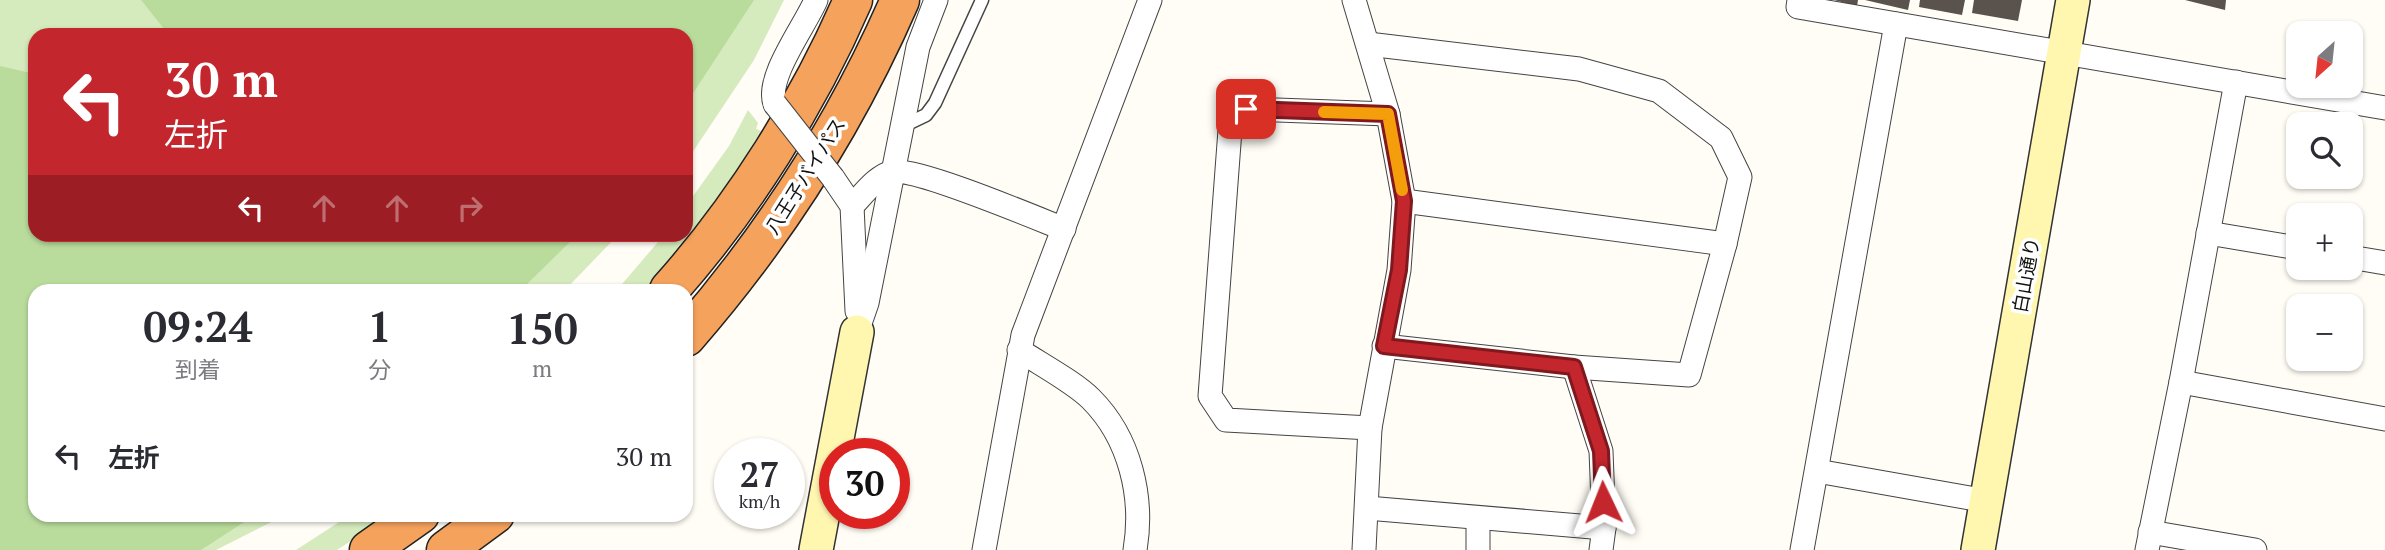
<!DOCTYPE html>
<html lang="ja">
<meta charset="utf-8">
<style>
:root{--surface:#fff;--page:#f2f2f3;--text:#2b2b33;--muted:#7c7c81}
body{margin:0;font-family:"PT Serif","Noto Sans JP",serif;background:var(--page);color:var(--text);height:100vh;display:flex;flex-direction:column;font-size:26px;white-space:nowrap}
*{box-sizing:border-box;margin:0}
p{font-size:23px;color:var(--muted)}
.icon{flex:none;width:38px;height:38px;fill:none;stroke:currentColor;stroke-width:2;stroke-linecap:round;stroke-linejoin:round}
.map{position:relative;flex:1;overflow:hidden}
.drawer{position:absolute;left:28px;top:284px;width:665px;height:238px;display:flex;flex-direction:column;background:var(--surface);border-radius:21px;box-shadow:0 2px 5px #0004}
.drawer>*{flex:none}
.top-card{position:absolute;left:28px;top:28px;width:665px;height:214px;border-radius:21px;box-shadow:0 2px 5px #0004;background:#c4262e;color:#fff;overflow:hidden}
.needle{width:46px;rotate:207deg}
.buttons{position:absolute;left:2286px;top:21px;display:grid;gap:14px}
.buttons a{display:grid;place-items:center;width:77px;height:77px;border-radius:14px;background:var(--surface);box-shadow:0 2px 5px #0004;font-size:35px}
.speed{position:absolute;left:714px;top:438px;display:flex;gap:14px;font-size:35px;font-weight:700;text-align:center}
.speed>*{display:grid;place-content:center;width:91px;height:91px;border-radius:50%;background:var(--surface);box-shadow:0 2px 5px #0004;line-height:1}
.speed small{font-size:18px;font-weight:400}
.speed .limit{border:10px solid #d22;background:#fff;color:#111}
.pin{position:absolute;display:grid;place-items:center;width:60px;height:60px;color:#fff;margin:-30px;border-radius:14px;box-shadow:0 4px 10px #0006}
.me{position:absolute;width:77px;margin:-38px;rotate:358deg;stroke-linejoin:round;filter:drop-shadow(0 0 5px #0008)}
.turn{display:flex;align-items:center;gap:24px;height:147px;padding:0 21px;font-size:32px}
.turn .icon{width:91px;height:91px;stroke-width:2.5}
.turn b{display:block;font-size:49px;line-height:60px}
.lanes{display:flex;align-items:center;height:66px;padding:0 21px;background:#0003;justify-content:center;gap:35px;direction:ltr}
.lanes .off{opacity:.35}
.eta{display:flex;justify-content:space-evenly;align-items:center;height:119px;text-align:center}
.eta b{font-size:42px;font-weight:800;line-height:49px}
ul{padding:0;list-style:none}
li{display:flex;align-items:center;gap:21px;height:105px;padding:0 21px}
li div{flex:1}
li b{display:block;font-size:26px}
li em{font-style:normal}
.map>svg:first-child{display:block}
.green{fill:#d5ebbd}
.forest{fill:#b9dc9c}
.building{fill:#5a524d}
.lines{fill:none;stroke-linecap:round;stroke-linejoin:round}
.lane-casing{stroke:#444;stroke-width:15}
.street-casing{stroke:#444;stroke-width:25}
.secondary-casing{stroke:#333;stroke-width:36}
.highway-casing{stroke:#222;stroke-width:41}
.lane{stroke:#fff;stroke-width:12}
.street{stroke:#fff;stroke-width:23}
.secondary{stroke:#fff6b0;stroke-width:33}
.highway{stroke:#f5a25d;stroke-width:38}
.street-bridge-casing{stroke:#444;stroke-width:25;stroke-linecap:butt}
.street-bridge{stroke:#fff;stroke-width:23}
.route-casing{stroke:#7f191e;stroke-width:18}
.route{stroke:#c4262e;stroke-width:12}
.slow{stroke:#f59e0b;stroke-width:12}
.labels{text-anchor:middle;stroke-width:7;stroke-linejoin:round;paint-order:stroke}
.street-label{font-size:19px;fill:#111;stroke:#fff}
</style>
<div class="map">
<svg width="2385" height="550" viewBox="0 0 2385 550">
<rect width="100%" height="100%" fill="#fffdf5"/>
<g class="green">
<polygon points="0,0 784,0 754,60 686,162 686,35 35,35 35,234 618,235 565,290 35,290 35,514 285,515 216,550 82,550 0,488"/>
<polygon points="748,110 758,123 756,129 761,131 715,205 646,290 617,290 664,235 686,234 686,206 729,146"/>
<polygon points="350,515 390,515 337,550 296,550"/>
</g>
<g class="forest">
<polygon points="141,0 754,0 686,104 686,35 169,35"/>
<polygon points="0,66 35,74 35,234 577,235 521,290 35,290 35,514 255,515 201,550 0,550"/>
</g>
<g class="building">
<polygon points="1834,0 1858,0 1857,6"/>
<polygon points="1865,0 1910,0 1908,10"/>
<polygon points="1920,0 1965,0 1962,15 1919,7"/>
<polygon points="1974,0 2022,0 2018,21 1972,13"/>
<polygon points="2185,0 2226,0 2225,10"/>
</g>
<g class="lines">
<g class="lane-casing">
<polyline id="lane" points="903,126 926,115 935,103 982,0"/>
</g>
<g class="street-casing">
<g id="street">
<polyline points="1354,0 1388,114 1404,201 1399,270 1370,428 1364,550"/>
<polyline points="1799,0 1798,7 2385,108"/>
<polyline points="1368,44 1579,69 1659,91 1721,138 1740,177 1725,244 1689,375 1574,367 1384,346"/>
<path d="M775,104C765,78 805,26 816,0"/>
<polyline points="833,178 852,206 857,311"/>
<polyline points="1404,201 1725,244"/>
<path d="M852,206C863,195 877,175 893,172C915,167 1036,218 1064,229"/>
<polyline points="2208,233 2298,248"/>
<polyline points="2350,257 2385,263"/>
<polyline points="857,332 867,303 918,47 936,0"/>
<path d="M1019,350C1040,364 1074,382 1091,399C1130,438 1144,497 1135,550"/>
<polyline points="1574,367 1601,451 1604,528 1601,550"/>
<polyline points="2181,382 2385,419"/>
<polyline points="1370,428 1226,420 1210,396 1230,130 1246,109 1388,114"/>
<polyline points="1817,471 1987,501"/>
<polyline points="1367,508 1604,528"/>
<polyline points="2150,532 2255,550"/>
<polyline points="984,550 1023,335 1150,0"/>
<polyline points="1478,550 1478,518"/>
<polyline points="1802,550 1896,24"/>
<polyline points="2147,550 2181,382 2236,82"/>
</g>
</g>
<g class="secondary-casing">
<g id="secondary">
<polyline points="816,550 857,332"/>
<polyline points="1978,550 2073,0"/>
</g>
</g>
<g class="highway-casing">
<g id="highway">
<path d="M669,290C743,207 809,102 853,0"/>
<path d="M686,337C774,236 846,124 900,0"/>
<polyline points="369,550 420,514"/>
<polyline points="446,550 495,514"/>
</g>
</g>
<use href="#lane" class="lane"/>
<use href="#street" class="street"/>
<use href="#secondary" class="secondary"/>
<use href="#highway" class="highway"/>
<g class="street-bridge-casing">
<polyline id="street-bridge" points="775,104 833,178"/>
</g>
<use href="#street-bridge" class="street-bridge"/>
</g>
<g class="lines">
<g class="route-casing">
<polyline id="route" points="1246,109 1388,114 1404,201 1399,270 1384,346 1574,367 1601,451 1603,502"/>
</g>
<use href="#route" class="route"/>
<polyline class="slow" points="1324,112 1388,114 1402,190"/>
</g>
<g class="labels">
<g class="street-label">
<text transform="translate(805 176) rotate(-58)" y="7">八王子バイパス</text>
<text transform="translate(2026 275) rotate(-80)" y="7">白山通り</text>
</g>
</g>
</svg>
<div class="buttons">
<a><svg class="needle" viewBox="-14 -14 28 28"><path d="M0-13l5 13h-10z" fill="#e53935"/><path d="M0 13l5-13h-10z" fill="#7c7c81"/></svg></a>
<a><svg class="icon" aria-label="search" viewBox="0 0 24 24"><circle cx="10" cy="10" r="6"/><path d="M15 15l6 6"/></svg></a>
<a>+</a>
<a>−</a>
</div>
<div class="speed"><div>27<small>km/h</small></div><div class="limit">30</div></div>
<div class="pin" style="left:1246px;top:109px;background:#d93025"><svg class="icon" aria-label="arrive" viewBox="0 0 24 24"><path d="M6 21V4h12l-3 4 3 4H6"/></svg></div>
<svg class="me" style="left:1603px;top:502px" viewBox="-20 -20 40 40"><path d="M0-17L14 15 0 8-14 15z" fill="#c4262e" stroke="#fff" stroke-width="4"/></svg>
<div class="top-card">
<div class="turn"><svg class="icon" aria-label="left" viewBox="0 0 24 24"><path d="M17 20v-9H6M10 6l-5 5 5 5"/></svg><div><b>30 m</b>左折</div></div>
<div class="lanes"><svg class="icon" aria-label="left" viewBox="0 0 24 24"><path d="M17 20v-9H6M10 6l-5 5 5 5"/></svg><svg class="icon off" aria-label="ahead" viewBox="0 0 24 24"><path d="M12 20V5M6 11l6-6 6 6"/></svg><svg class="icon off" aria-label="ahead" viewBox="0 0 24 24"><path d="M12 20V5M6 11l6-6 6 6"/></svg><svg class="icon off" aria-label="right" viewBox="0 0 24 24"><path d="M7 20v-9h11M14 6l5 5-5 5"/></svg></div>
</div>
<section class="drawer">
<div class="eta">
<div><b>09:24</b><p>到着</p></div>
<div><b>1</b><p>分</p></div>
<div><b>150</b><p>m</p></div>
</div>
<ul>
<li><svg class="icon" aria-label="left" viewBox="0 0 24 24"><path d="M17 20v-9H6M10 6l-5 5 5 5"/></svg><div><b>左折</b></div><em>30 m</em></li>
</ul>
</section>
</div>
